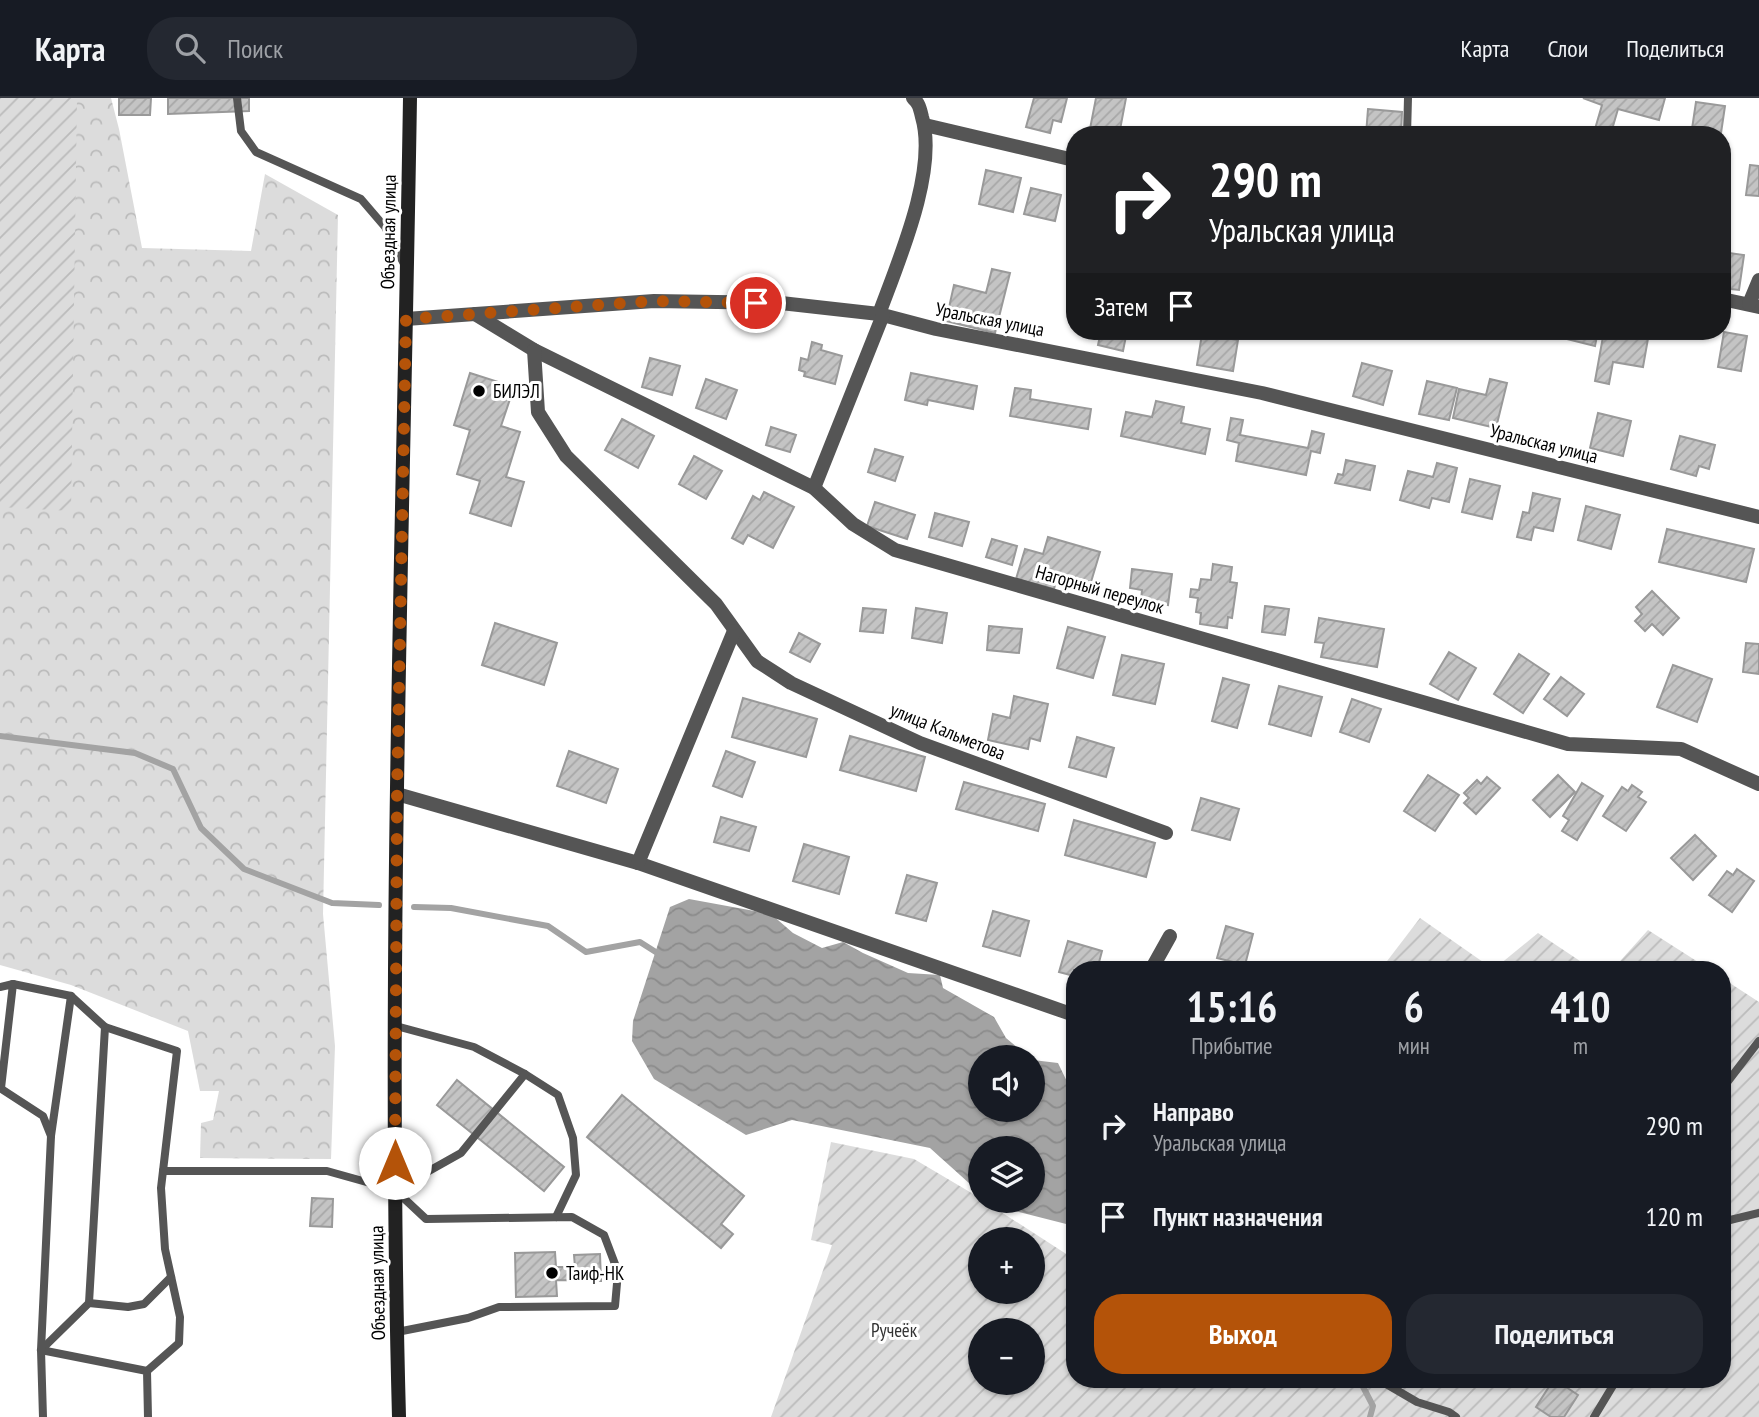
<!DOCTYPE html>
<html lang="ru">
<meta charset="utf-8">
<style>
:root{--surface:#171b24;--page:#242831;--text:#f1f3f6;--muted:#9ea1a6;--line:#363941;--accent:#b45309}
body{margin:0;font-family:"PT Sans Narrow",sans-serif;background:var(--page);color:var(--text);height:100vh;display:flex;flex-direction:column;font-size:26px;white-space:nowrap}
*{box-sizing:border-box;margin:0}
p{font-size:23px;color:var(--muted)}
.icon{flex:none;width:38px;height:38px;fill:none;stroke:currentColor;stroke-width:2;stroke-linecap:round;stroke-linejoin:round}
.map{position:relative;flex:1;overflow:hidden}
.panel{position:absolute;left:1066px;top:863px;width:665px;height:427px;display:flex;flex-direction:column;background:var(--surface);border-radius:28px;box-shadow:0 2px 5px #0004}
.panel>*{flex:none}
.banner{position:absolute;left:1066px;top:28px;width:665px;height:214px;border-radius:28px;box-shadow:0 2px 5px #0004;background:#202124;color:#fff;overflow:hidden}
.tools{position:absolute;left:968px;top:947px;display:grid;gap:14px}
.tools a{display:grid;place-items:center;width:77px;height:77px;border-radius:50%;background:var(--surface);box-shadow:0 2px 5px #0004;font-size:35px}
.pin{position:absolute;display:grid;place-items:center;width:60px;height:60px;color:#fff;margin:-30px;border:4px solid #fff;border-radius:50%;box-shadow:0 2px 7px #0007}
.me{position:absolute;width:77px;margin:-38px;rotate:0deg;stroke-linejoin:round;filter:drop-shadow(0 0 5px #0008)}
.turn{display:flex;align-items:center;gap:24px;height:147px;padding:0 28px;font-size:32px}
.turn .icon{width:91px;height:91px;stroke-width:2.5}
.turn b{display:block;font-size:49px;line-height:60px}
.then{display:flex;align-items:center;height:66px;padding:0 28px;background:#0003;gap:14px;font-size:26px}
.eta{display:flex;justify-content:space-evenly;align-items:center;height:119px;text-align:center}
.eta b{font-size:42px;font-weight:700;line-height:49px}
.primary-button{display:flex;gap:14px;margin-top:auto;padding:14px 28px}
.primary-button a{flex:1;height:80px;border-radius:28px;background:var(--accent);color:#fff;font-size:28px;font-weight:700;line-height:80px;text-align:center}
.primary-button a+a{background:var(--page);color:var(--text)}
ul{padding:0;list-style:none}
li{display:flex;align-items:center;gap:21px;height:91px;padding:0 28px}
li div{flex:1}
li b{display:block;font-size:26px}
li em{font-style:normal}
header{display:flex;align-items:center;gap:42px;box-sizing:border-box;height:98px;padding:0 35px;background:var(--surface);border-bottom:2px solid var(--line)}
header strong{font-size:33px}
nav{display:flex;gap:38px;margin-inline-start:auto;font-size:24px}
.search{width:490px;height:63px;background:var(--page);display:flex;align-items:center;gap:18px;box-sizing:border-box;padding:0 24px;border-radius:28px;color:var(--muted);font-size:26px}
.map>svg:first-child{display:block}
.forest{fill:url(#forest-crowns)}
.garden{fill:url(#garden-furrows);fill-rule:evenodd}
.water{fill:url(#water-waves)}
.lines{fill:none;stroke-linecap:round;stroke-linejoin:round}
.stream{stroke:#a3a3a3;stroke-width:6}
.building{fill:url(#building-hatch);stroke:#999;stroke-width:2}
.lane{stroke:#555;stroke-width:8}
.street{stroke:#555;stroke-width:14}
.secondary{stroke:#222;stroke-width:14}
.route{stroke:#b45309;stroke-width:12;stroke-dasharray:0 21.6}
.poi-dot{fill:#000;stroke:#fff;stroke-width:2.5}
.labels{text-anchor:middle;stroke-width:6;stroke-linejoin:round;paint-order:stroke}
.street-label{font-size:19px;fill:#000;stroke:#fff}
.poi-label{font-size:19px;fill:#000;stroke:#fff;text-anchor:start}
.park-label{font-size:19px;fill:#333;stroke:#fff}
</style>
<header>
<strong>Карта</strong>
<div class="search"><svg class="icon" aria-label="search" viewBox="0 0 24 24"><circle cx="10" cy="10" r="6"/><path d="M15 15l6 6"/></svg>Поиск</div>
<nav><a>Карта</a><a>Слои</a><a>Поделиться</a></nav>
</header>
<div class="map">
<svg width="1759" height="1319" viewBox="0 0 1759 1319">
<defs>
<pattern id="forest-crowns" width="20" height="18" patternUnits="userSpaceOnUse" patternTransform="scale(1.75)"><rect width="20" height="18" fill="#dcdcdc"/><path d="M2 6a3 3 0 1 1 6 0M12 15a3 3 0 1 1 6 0" fill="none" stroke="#bbb"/></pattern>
<pattern id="garden-furrows" width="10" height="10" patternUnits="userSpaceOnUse" patternTransform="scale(1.75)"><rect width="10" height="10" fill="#dcdcdc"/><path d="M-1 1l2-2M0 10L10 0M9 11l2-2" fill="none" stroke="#bbb"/></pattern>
<pattern id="water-waves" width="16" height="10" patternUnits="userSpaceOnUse" patternTransform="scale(1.75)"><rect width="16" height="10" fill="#a3a3a3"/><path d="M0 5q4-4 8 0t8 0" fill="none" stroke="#8b8b8b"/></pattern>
<pattern id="building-hatch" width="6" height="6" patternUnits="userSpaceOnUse" patternTransform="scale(1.75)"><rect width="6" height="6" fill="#c4c4c4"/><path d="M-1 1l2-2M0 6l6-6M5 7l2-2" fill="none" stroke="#a7a7a7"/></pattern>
</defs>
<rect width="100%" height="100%" fill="#fff"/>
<polygon class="forest" points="0,0 111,0 119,31 142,150 251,153 265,76 338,117 323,816 335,948 331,1061 200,1060 201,1025 213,1022 219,993 200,993 188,933 71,887 0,867"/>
<g class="garden">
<polygon points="0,0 77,0 71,413 0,409"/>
<polygon points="1420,820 1493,871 1381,871"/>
<polygon points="1648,832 1709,871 1613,871"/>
<polygon points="1538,835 1592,871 1494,871"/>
<path d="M1722,880L1759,904V1319H771L832,1147L811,1142L831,1044L914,1061L980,1100V1102L984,1103L1074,1161V1281H1722ZM980,1141H1032V1194H980ZM980,1232H1032V1284H980Z"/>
</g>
<polygon class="water" points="689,801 771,816 793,835 822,850 843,844 863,855 908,875 940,877 943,890 994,919 1006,940 1029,959 980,959 980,1012 1032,1012 1033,962 1058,965 1074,998 1074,1128 1011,1112 994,1103 1032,1102 1032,1050 980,1050 980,1095 930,1050 792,1022 746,1037 654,981 632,943 633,923 670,809"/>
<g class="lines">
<g class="stream">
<polyline points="0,638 135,655 173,671 201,730 244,771 332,805 379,807"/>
<polyline points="414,809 451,810 548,828 586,854 640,844 662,858"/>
<polyline points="1359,1281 1373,1308 1370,1319"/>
</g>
</g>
<g class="building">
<polygon points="119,0 151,0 150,17 119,17"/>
<polygon points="168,0 249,0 249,13 168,16"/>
<polygon points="1034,0 1067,0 1061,24 1053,22 1050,35 1026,29"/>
<polygon points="1096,0 1126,0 1119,37 1089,36"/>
<polygon points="1583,0 1665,0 1659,22 1618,11 1611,35 1595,31 1602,7"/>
<polygon points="1696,4 1725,8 1721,35 1692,31"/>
<polygon points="1368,11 1402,14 1401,37 1366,37"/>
<polygon points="1750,67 1759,68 1759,98 1746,97"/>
<polygon points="986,72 1021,80 1013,114 979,106"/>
<polygon points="1031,90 1061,97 1055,123 1024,116"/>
<polygon points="1722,154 1744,157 1739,192 1722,190"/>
<polygon points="992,171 1010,175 995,235 946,223 954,187 986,195"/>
<polygon points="1101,233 1127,233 1123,253 1098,247"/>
<polygon points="1565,233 1598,233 1595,248 1563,240"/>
<polygon points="1604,233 1649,235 1643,269 1613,264 1609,286 1595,283"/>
<polygon points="1724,234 1747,238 1741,273 1718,269"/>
<polygon points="1202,236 1238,242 1233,273 1197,267"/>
<polygon points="812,244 822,247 821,252 842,258 835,286 804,278 805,274 799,272 801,260 808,262"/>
<polygon points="650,260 680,268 672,297 642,289"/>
<polygon points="1362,265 1392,273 1383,307 1353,298"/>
<polygon points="470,275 514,289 501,328 520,334 506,379 524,384 511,428 470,415 480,383 457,376 470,332 454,327"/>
<polygon points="911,275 977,288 973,311 928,302 927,307 905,302"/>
<polygon points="706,281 737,292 726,321 696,310"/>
<polygon points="1490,281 1507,285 1496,330 1453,320 1459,291 1486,297"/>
<polygon points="1427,283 1457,290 1449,322 1419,316"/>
<polygon points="1015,290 1031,292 1030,301 1091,311 1088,331 1010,318"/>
<polygon points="1156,303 1184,309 1181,325 1210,331 1205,356 1121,338 1126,314 1152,319"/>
<polygon points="1598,315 1631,323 1623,358 1590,350"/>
<polygon points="1231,320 1243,322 1240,337 1308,350 1312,333 1324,336 1320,355 1311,353 1306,377 1236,363 1239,345 1227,342"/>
<polygon points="622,321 654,338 638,370 605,352"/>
<polygon points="771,329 796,337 790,354 766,347"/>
<polygon points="1680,338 1715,347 1709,371 1699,368 1696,378 1671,371"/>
<polygon points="875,351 903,359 895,383 868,374"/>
<polygon points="694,358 722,373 706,401 679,386"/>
<polygon points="1346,362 1375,368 1370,392 1335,385 1338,376 1343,377"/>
<polygon points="1437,365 1457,370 1449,404 1432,400 1429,410 1400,402 1408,373 1433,379"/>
<polygon points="1470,381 1500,388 1492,421 1462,414"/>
<polygon points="764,394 794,409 773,450 748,437 743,446 732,440 753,398 760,402"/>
<polygon points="1533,395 1560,401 1553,433 1534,429 1531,442 1517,439 1523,414 1529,415"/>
<polygon points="875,404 915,417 907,441 867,428"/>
<polygon points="1586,408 1620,417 1611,451 1578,442"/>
<polygon points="935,415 969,424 962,448 929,439"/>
<polygon points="1667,431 1754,451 1746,484 1659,464"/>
<polygon points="1048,439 1100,454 1091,484 1058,475 1054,491 1016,481 1025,451 1043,456"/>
<polygon points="992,441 1017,448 1012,467 986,459"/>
<polygon points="1213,466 1232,469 1230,484 1237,485 1232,520 1228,519 1227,530 1200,526 1201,515 1196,514 1198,500 1190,499 1191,491 1199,492 1201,481 1211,482"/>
<polygon points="1132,471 1172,476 1168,507 1141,503 1142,492 1130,490"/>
<polygon points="1652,493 1679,520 1663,537 1652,526 1645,533 1635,523 1642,516 1636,509"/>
<polygon points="1265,508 1289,511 1285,537 1262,534"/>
<polygon points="863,510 886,512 883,535 860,533"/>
<polygon points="916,510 947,515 942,545 912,540"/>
<polygon points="1319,520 1384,531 1377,569 1321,559 1324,545 1315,544"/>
<polygon points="495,525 557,545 544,587 482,567"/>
<polygon points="989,528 1022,531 1019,555 987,552"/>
<polygon points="1068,529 1105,539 1093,580 1057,570"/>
<polygon points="799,535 820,546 810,564 790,554"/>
<polygon points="1746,545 1759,546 1759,576 1743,574"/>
<polygon points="1449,554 1476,570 1458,602 1430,586"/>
<polygon points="1519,556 1549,576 1523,615 1494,596"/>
<polygon points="1122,557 1164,566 1155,606 1113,597"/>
<polygon points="1673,567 1712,581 1697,624 1657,609"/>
<polygon points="1561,579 1584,596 1567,618 1544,601"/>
<polygon points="1223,580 1249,587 1237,630 1212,623"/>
<polygon points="1279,588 1322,599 1311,638 1269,626"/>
<polygon points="1014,598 1048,606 1040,643 1030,640 1028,651 988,642 993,616 1010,620"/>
<polygon points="743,600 817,621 806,659 732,639"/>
<polygon points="1352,601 1381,611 1369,644 1340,634"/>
<polygon points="850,638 925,659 916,693 840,672"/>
<polygon points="1077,639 1114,650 1106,679 1069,669"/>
<polygon points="569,653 618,671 606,705 557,688"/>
<polygon points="726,653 755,664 742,699 713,688"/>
<polygon points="1428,677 1459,697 1435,733 1404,713"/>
<polygon points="1558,677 1575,694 1550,719 1533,702"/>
<polygon points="1487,679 1500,690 1476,716 1464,705 1469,700 1464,695 1477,682 1481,686"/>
<polygon points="964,684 1045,706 1038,733 956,711"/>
<polygon points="1582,685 1603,698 1577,742 1562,733 1569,722 1563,718"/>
<polygon points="1632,687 1642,694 1638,699 1646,704 1626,733 1603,718 1622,689 1628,693"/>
<polygon points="1201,700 1239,711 1230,742 1192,732"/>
<polygon points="721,719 756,729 749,753 714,744"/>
<polygon points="1074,722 1155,745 1146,779 1065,757"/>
<polygon points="1695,737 1716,758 1693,782 1671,760"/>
<polygon points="804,746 849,759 839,796 793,783"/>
<polygon points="1737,771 1754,783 1732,814 1709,797 1727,773 1733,777"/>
<polygon points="907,777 937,785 926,823 896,815"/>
<polygon points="993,813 1029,823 1020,858 983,848"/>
<polygon points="1226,828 1253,836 1245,867 1217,860"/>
<polygon points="1068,843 1102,853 1097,872 1074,872 1074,878 1059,874"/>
<polygon points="457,982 564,1069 544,1093 437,1007"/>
<polygon points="622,997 744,1098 721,1126 733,1136 721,1150 587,1039"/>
<polygon points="312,1100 333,1101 332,1129 310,1128"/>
<polygon points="555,1154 556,1169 575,1169 574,1157 600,1156 601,1183 556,1182 557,1198 516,1199 515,1155"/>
<polygon points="1554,1281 1578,1297 1564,1319 1551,1319 1536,1309"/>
</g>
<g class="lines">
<g class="lane">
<polyline points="237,0 241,33 256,54 361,101 385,129 404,166"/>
<polyline points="1407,37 1408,0"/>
<polyline points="13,886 71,898 51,1038"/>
<polyline points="0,889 13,886 1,990"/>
<polyline points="71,898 105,929 89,1205 41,1252 147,1273 148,1319"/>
<polyline points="396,928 474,949 525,976 558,997 573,1040 576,1077 556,1119"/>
<polyline points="105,929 177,953 161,1090 165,1151 180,1219 179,1245 147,1273"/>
<polyline points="0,990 43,1018 51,1038 41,1252 43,1319"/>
<polyline points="1722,991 1759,943"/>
<polyline points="163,1073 327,1073 395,1092 426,1121 572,1119 604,1137 618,1174 615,1208 499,1209 468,1220 397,1234"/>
<polyline points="395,1092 461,1055 525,976"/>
<polyline points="1722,1124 1759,1115"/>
<polyline points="89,1205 128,1209 144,1206 171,1179"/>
<polyline points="1381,1283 1417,1304 1449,1314 1456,1319"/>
<polyline points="1594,1319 1617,1281"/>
</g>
<g class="street">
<polyline points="925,27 1074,62"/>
<polyline points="1722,201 1759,209"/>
<polyline points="1749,206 1759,182"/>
<polyline points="475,216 534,252 814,390 853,426 895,452 1568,646 1681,651 1759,686"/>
<path d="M879,216C898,164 938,73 922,19C920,11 919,5 913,0"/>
<polyline points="406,221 654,203 781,205 879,216 936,231 1262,295 1759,419"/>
<polyline points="534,252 538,314 566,358 716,506 757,563 791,585 920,645 1166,735"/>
<polyline points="814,390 883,217"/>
<polyline points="397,696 638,765 1074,917"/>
<polyline points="638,765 734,533"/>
<polyline points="1151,872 1170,838"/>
</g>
<path class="secondary" d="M399,1319C387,880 403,439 410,0"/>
</g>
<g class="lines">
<polyline class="route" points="395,1065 397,696 406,221 654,203 756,205"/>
</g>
<g class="poi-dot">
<circle cx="479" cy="293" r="7"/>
<circle cx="552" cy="1175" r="7"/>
</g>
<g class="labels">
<g class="street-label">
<text transform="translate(388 134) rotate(-89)" y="7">Объездная улица</text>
<text transform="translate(990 221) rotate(11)" y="7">Уральская улица</text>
<text transform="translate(1544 345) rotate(14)" y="7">Уральская улица</text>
<text transform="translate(1100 491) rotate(16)" y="7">Нагорный переулок</text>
<text transform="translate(948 633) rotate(22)" y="7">улица Кальметова</text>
<text transform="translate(377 1185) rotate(-91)" y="7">Объездная улица</text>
</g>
<g class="poi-label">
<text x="493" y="300">БИЛЭЛ</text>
<text x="566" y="1182">Таиф-НК</text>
</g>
<g class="park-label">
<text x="894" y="1239">Ручеёк</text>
</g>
</g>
</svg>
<div class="tools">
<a><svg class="icon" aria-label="sound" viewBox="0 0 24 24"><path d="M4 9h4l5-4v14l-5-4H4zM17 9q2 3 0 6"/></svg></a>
<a><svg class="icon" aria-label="layers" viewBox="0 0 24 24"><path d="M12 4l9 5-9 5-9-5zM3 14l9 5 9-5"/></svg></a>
<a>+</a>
<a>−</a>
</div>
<div class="pin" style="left:756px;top:205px;background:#d93025"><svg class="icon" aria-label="arrive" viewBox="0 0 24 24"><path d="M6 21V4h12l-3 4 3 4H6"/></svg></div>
<svg class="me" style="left:395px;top:1065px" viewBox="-20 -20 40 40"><circle r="19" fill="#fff"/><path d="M0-13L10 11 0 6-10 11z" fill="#b45309"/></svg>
<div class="banner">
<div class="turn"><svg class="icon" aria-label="right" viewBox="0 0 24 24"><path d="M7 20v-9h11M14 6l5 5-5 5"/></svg><div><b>290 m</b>Уральская улица</div></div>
<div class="then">Затем<svg class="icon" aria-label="arrive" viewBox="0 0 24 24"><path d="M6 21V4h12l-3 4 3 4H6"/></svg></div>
</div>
<section class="panel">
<div class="eta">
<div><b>15:16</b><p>Прибытие</p></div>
<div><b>6</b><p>мин</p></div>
<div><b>410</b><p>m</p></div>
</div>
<ul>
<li><svg class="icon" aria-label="right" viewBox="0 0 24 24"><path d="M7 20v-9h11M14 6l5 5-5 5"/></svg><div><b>Направо</b><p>Уральская улица</p></div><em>290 m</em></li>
<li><svg class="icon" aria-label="arrive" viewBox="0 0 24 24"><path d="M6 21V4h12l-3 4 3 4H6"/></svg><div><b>Пункт назначения</b></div><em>120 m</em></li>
</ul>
<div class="primary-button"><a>Выход</a><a>Поделиться</a></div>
</section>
</div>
